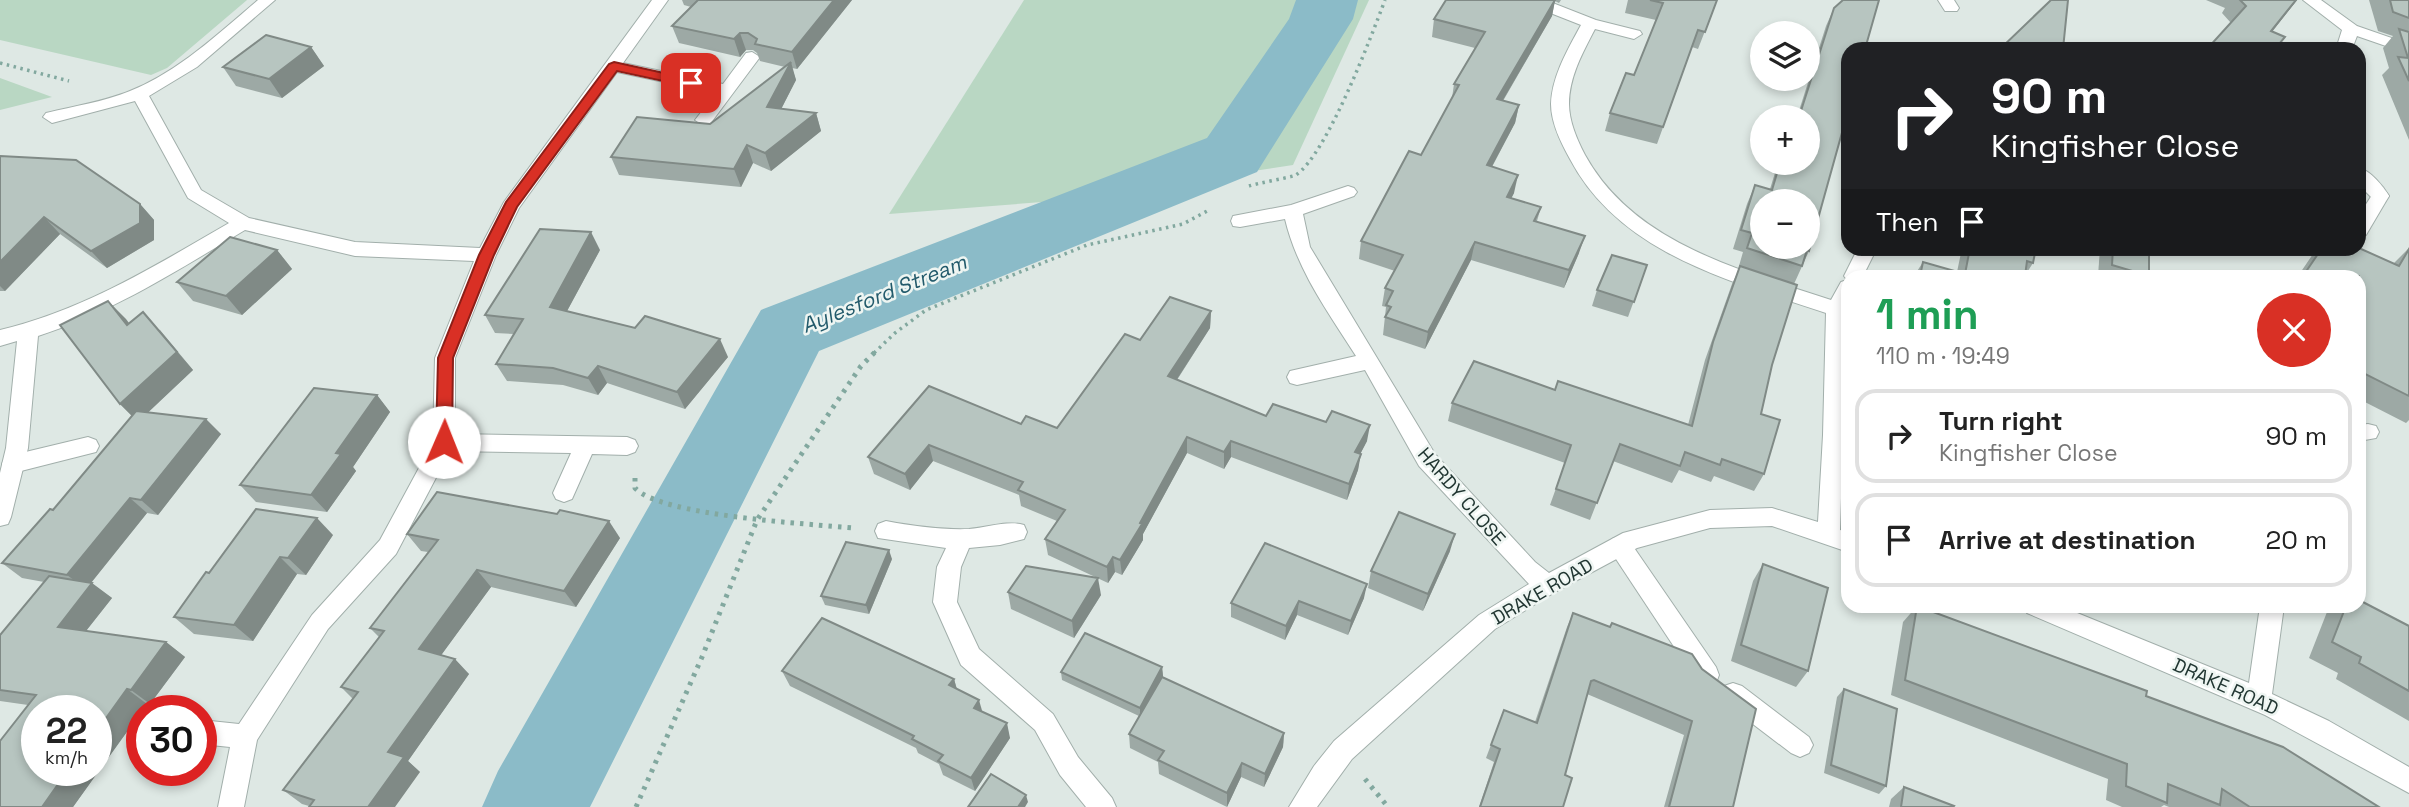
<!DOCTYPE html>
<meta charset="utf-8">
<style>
:root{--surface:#fff;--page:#f6f6f6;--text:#222;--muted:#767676;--line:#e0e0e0}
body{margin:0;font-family:"Space Grotesk",sans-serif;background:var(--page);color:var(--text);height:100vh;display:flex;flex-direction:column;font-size:26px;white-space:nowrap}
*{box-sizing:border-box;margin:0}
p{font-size:23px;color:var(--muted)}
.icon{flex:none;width:38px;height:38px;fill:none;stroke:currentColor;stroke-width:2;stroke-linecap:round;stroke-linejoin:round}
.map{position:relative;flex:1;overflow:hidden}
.panel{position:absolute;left:1841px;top:270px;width:525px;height:343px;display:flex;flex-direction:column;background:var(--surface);border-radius:21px;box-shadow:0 4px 10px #0003}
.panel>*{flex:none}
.banner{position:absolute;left:1841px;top:42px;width:525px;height:214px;border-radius:21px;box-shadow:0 4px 10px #0003;background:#202124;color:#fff;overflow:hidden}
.controls{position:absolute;left:1750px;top:21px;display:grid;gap:14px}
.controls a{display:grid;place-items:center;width:70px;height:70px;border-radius:50%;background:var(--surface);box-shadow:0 4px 10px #0003;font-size:35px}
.speed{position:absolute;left:21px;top:695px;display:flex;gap:14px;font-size:35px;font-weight:700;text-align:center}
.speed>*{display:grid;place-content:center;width:91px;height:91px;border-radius:50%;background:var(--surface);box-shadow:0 4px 10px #0003;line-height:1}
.speed small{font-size:18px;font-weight:400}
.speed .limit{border:10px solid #d22;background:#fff;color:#111}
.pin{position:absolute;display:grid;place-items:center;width:60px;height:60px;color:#fff;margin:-30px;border-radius:14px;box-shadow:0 4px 10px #0006}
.me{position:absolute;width:77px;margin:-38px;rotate:1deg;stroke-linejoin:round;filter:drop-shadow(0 0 5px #0008)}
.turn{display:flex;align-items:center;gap:24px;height:147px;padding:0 35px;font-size:32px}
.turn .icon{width:91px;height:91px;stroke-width:2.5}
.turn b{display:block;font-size:49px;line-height:60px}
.then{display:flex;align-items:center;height:66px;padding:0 35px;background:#0003;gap:14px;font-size:26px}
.round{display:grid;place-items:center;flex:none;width:74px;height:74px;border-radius:37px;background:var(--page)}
.overview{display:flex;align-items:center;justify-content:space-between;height:119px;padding:0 35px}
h1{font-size:42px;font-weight:600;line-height:52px;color:#1e9e55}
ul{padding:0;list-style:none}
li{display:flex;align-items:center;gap:21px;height:94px;margin:0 14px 10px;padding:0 21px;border:4px solid var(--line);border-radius:21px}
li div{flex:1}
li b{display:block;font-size:26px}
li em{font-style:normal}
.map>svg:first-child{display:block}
.green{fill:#b9d7c3}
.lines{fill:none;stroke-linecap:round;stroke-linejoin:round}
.river{fill:#8bbbc8;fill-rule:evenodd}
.lane-casing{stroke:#a2afab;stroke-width:2}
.street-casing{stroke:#a2afab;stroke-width:2}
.path-far1{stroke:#82a89f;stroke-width:3.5;stroke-dasharray:2.5 4.5;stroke-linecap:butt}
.path{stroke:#82a89f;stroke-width:5;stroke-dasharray:3.5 6;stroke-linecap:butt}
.lane{fill:#fff;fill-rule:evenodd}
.street{fill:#fff;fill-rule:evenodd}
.wall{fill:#9da9a5}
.shaded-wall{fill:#808a86}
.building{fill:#b7c5c0;stroke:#808a86;stroke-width:2;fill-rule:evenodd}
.route{fill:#d93025;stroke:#8d1f18;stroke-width:2}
.labels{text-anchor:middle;stroke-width:5;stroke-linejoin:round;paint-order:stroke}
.street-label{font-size:19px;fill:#213632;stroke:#eef5f2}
.water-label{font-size:21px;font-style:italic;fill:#225a6b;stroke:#eef5f2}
</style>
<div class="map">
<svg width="2409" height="807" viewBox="0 0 2409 807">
<rect width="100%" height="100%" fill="#dee8e4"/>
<g class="green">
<polygon points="0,0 247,0 167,68 151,75 0,40"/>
<polygon points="1024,0 1369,0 1293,165 1055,201 889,214"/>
<polygon points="0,78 52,97 0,110"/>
</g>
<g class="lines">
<polygon class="river" points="1296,0 1358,0 1353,19 1257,172 819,351 590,807 482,807 498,771 761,310 1207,138 1289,19"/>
<g class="lane-casing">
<g id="lane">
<polygon points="2380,190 2386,192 2389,196 2366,235 2359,236 2359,215 2374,192"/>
<polygon points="88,437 96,440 99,446 96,452 13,473 5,470 2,464 5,458 13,455"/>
<polygon points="1620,536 1628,539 1716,667 1719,675 1716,683 1707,686 1698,683 1612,553 1609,546 1612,539"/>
<polygon points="1733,683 1742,686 1809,737 1813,745 1809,753 1800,757 1791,753 1724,702 1721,694 1724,686"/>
</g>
</g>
<g class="street-casing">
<g id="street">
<path d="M258,0H275L197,67L149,96L201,190L249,218L355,242L480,248L504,202L652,0H668L623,63L723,84L746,53L752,52L760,57L710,124L704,126L695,120L716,93L617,72L519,208L496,255L455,358V434L627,437L635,440L638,446L635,452L627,455L592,454L572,499L564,502L556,499L553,493L571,453L450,451L396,554L328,629L257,740L244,807H218L230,747L201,744V720L239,724L312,615L380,540L433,442L435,358L474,261L355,256L245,230C178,270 113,312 38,336L28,448L11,517L8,524L0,526V473L6,448L17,341L0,346V330C84,310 155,266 229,223L188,198L135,101L52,123L43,117L46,113C74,106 104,102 130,91C179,71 218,34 258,0Z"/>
<path d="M1523,0H1545L1596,20L1640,31L1642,34L1634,39L1595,29C1583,52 1569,77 1569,104C1569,121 1577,140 1585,155C1634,244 1741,270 1831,300L1841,282L1847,280L1844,276L1858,248H1877L1863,276H1848L1840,530L1848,532V552L1772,526L1710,528L1637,548L1555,592L1495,629L1352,759L1317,807H1289L1314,766L1334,741L1479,615L1529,584L1419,466L1365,370L1297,385L1290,383L1287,377L1290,371L1356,356C1328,312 1297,270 1285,219L1240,227L1233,226L1231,221L1233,216L1291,205L1348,186L1354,188L1357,192L1354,196L1303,214L1310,247L1435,454L1535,562L1549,573L1623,533L1710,510L1772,508L1818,522L1823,435L1826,313C1731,281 1620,254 1570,159C1561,143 1551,123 1551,104C1552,76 1568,49 1581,25L1525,3Z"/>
<polygon points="1938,0 1954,0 1959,8 1957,11 1945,11"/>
<polygon points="2303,0 2321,0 2357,26 2409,44 2409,54 2357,36 2352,49 2336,49 2342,30"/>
<path d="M2359,168C2371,171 2383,186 2389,196L2386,200H2374L2359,185Z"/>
<polygon points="2368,424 2376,426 2379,432 2376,438 2359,441 2359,425"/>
<path d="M886,521C913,526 941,530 969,529C986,528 1008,520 1024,525L1027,532L1024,539L1000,545L969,548L961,567L957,602L979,649L1053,714L1078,757L1112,798L1116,807H1086L1060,775L1035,730L961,665L933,602L937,567L946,548L878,538L875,531L878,524Z"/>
<polygon points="2023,606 2060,606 2249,683 2260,606 2284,606 2272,694 2329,721 2409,767 2409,793 2265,715 2027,613"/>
</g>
</g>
<g class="path-far1">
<polyline points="0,63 69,81"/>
<path d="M1249,186C1258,183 1293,177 1296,175C1327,154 1371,37 1385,0"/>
<polyline points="874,353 895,333 926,310 1087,245 1183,224 1209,210"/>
</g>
<g class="path">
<path d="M635,478V488C660,516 811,524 854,528"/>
<polyline points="1365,779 1388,807"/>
<polyline points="636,807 702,657 757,520 861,366 876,351"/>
</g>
<use href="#lane" class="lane"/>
<use href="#street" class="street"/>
</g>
<g class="wall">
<polygon points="682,0 852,0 797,69 792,68 796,80 781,109 816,113 821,131 771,171 753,163 741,187 619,175 611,157 710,124 785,67 760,61 757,53 753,50 746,50 740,57 679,43 672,26 691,7 684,5"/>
<polygon points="1446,0 1561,0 1559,3 1555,1 1552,16 1503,101 1519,105 1515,123 1492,167 1514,193 1511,198 1541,207 1537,221 1579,253 1564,288 1471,260 1425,349 1383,335 1386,307 1382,306 1385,288 1395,271 1359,259 1361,241 1421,155 1452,98 1454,84 1475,48 1432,37 1434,19"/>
<polygon points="1628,0 1717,0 1698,49 1692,47 1657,144 1605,131 1610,113 1634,75 1656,20 1625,13"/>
<polygon points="2206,0 2297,0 2272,32 2285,37 2276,49 2207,49 2231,23 2222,13 2225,8"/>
<polygon points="2369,0 2409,0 2409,140 2382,75 2389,68 2383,48 2393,36 2378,31"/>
<polygon points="1834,8 1809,251 1794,284 1772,365 1761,414 1764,474 1754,491 1714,476 1711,482 1679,470 1672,483 1613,461 1590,520 1550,505 1565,463 1448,421 1452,403 1555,390 1688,425 1705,360 1732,284 1740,267 1739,266 1743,252 1733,249 1747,204 1755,185 1770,189 1778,163 1808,163 1808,117 1797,117 1826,26"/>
<polygon points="311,47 324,66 282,98 236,86 223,67"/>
<polygon points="0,156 140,204 154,220 154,240 107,268 60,234 5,291 0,291"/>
<polygon points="1962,248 2036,248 2033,263 2026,274 2025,276 1914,276 1923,262 1957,272"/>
<polygon points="2100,248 2149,248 2149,276 2098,276"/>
<polygon points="2318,248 2359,248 2393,264 2409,248 2409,420 2406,423 2359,399 2359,276 2298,276 2313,254"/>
<polygon points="277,250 292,269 242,315 193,301 177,282"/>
<polygon points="600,250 567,311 728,357 685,409 607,383 598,395 563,385 507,381 496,364 514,334 495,333 485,315"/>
<polygon points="1647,265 1628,317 1592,306 1597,290"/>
<polygon points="108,301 129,324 160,330 193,370 148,412 221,434 158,515 147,513 91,583 112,598 86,631 166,642 185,657 150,704 147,704 142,710 73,807 0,807 28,705 0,701 0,635 44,582 22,578 2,563 53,510 132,416 120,404"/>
<polygon points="1211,311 1210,328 1177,380 1266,416 1367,441 1360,454 1358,470 1347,500 1231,457 1224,469 1187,453 1143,534 1143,540 1122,575 1115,572 1108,583 1048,555 1045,539 1057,521 1021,506 1019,495 933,461 910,490 874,474 868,457 1021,424 1057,428 1140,340"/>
<polygon points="377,395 390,412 353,467 356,471 327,512 256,502 240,485"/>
<polygon points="407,534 620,538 576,607 491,587 441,655 469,674 408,761 420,772 309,806 302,804 283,790 353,699 341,687 379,637 370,628 428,552 421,551"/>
<polygon points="333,535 306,575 297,574 253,641 194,634 174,617 209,573"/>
<polygon points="1450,551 1423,611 1368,588 1371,571"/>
<polygon points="892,559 869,614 825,605 821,596"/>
<polygon points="1763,564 1808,671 1796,687 1731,661 1753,581"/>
<polygon points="1008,592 1101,595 1074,638 1011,609"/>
<polygon points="1364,598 1348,635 1297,615 1285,640 1231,617 1231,603"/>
<polygon points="1917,606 2146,696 2379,807 2169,807 2164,805 2161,807 2122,807 2106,800 2108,779 1891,695 1903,622"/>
<polygon points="2336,606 2359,606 2409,626 2409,721 2336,679 2338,673 2309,658 2327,612"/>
<polygon points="1573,613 1610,627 1692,654 1733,807 1664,807 1684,735 1587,694 1565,775 1563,807 1479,807 1494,762 1486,758 1504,710 1535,722 1567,627"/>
<polygon points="1162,667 1163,676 1160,681 1284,733 1283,747 1264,787 1241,777 1227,807 1159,774 1158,762 1130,748 1129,734 1139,716 1062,680 1061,672"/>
<polygon points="782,671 954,679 957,689 1010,738 975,791 943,775 939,764 918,753 916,748 790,686"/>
<polygon points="1844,689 1886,786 1879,794 1824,773 1837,697"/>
<polygon points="1904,787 1953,807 1889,807 1891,799"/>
</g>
<g class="shaded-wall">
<polygon points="834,0 852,0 797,69 792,52"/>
<polygon points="1555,0 1552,16 1493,117 1497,99"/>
<polygon points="2296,0 2297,0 2258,49 2271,31"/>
<polygon points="740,33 746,50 740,57 734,39"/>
<polygon points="311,47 324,66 282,98 269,79"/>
<polygon points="791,62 796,80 773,125 767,107"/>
<polygon points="1519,105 1515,123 1483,183 1487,165"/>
<polygon points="816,113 821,131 771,171 765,153"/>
<polygon points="747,145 753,163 741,187 734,169"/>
<polygon points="1518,175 1514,193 1503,215 1507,197"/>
<polygon points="140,204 154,220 154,240 107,268 91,251"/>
<polygon points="44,217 60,234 5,291 0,286 0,262"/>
<polygon points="591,232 600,250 560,324 550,307"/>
<polygon points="1585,236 1579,253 1564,288 1569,270"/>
<polygon points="1475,242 1471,260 1425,349 1428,332"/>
<polygon points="277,250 292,269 242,315 226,296"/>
<polygon points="108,301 126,319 144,343 127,325"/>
<polygon points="1211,311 1210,328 1168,393 1168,376"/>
<polygon points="143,312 193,370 138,422 120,404"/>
<polygon points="720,339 728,357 685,409 677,392"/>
<polygon points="598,366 607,383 598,395 588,378"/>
<polygon points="377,395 390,412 353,467 356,471 327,512 311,495 336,453"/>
<polygon points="206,419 221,434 158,515 141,500"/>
<polygon points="1370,425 1367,441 1353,468 1355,452"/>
<polygon points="1187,437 1187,453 1143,534 1143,540 1122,575 1120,560"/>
<polygon points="1231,441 1231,457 1224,469 1224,452"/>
<polygon points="929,445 933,461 910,490 905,474"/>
<polygon points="1361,454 1358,470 1347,500 1349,484"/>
<polygon points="130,498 147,513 86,589 67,575"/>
<polygon points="317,518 333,535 306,575 288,558"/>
<polygon points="609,521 620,538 576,607 564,591"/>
<polygon points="1455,534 1450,551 1423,611 1428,594"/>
<polygon points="889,550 892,559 869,614 866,605"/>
<polygon points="280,557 297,574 253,641 234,625"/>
<polygon points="1113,557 1115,572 1108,583 1107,567"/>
<polygon points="477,570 491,587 434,665 419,649"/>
<polygon points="1098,578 1101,595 1074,638 1072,621"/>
<polygon points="92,583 112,598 78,641 58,627"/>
<polygon points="1367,584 1364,598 1348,635 1351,621"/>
<polygon points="1299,601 1297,615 1285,640 1286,626"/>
<polygon points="166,642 185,657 150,704 131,690"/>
<polygon points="455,659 469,674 408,761 420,772 395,807 368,807 388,752"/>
<polygon points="1162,667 1163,676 1140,716 1140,708"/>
<polygon points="954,679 958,694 949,685"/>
<polygon points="127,689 147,704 73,807 42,807 68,770 96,770 96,732"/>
<polygon points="979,700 983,714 974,708"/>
<polygon points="1007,723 1010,738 975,791 971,778"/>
<polygon points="1284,733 1283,747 1264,787 1265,774"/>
<polygon points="1242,763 1241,777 1227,807 1227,793"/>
<polygon points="1026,795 1028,802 1025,807 1018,807"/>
</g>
<g class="building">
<polygon points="698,0 834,0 792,52 755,44 757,39 748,33 740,33 734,39 672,26"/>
<polygon points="1446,0 1555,0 1497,99 1519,105 1487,165 1518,175 1507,197 1541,207 1534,221 1585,236 1569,270 1475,242 1428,332 1385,317 1391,307 1386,305 1393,291 1385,288 1403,255 1361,241 1409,151 1421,155 1459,85 1454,84 1485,32 1434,19"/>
<polygon points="1650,0 1717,0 1705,32 1698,30 1663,127 1610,113 1626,73 1634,75 1663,3"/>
<path d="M1843,0H1879L1865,49H1848V111L1809,251L1807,250L1802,266L1747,248L1752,233L1741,230L1755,185L1772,190L1780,163H1808V117H1799L1834,8ZM1762,201H1808V247H1762Z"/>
<polygon points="2051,0 2068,0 2063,49 2000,49"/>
<polygon points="2240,0 2296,0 2271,31 2285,37 2275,49 2207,49 2246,6"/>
<polygon points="2390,0 2409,0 2409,18 2393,12"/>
<polygon points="2399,29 2409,32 2409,81 2398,57 2408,58"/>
<polygon points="266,35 311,47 269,79 223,67"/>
<polygon points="791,62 767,107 816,113 765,153 747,145 734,169 611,157 637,117 710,124"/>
<polygon points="0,156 76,160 140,204 140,223 91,251 44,217 0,262"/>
<polygon points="540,229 591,232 550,307 635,328 645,316 720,339 677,392 598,366 588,378 553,368 496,364 523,319 485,315"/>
<polygon points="230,237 277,250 226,296 177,282"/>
<polygon points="1970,248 2036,248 2033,263 2027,261 2025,276 1920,276 1923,262 1965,274"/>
<polygon points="2113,248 2149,248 2149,276 2112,265"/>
<polygon points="2322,248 2359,248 2399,266 2409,249 2409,396 2359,371 2359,276 2303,276"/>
<polygon points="1612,255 1647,265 1634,302 1597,290"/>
<polygon points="1740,266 1797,285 1772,365 1761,414 1780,420 1764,474 1722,459 1720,465 1685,452 1680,466 1620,444 1597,503 1556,489 1571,445 1452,403 1474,361 1555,390 1558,381 1692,426 1713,342"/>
<polygon points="1170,297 1211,311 1168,376 1266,416 1273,404 1326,422 1332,411 1370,425 1355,452 1361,454 1349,484 1231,441 1224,452 1187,437 1140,523 1142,524 1120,560 1113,557 1107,567 1045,539 1065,510 1018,490 1023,482 929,445 905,474 868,457 929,386 1021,424 1026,416 1057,428 1125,334 1140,340"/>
<polygon points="108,301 127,325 143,312 177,352 120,404 60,325"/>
<polygon points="314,388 377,395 336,453 341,454 311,495 240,485"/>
<polygon points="136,411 206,419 141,500 130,498 67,575 2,563 50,509 53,510"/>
<polygon points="437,492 557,514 560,510 609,521 564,591 477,570 419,649 455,659 388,752 404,757 368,807 309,807 314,800 283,790 358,692 341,687 384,631 370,628 438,540 407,534"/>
<polygon points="256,509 317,518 288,558 280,557 234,625 174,617 206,572 209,573"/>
<polygon points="1399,512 1455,534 1428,594 1371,571"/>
<polygon points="846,542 889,550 866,605 821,596"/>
<polygon points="1265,543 1367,584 1351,621 1299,601 1286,626 1231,603"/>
<polygon points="1763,564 1828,588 1808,671 1741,645"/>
<polygon points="1026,566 1098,578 1072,621 1008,592"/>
<polygon points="49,576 92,583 58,627 166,642 131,690 127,689 96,732 96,710 37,710 37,770 68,770 42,807 0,807 0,741 36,695 0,690 0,635"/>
<polygon points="2359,600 2409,626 2409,691 2359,663 2361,657 2332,642 2346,606 2359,606"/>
<polygon points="1917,606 2147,691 2146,696 2283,747 2379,807 2250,807 2222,789 2220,805 2168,784 2167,803 2126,786 2127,764 1905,680"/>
<polygon points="1573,613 1610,627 1612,623 1692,654 1702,669 1756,709 1733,807 1669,807 1692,721 1594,680 1591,681 1565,775 1572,778 1563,807 1480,807 1500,749 1491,745 1504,710 1537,723"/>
<polygon points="822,618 954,679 949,685 979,700 974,708 1007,723 971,778 938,761 943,755 912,739 914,736 782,671"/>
<polygon points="1085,633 1162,667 1140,708 1061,672"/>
<polygon points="1162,677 1284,733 1265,774 1242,763 1227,793 1158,760 1164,751 1129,734"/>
<polygon points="1844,689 1897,709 1886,786 1831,765"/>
<polygon points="991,774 1026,795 1018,807 968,807"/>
<polygon points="1904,787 1954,806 1953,807 1901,807"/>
</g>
<polygon class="route" points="614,62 691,79 698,83 691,87 617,71 517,207 494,255 453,358 452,442 450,446 438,446 436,442 438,358 479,255 506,202 609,64"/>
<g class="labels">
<g class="street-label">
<text transform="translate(1462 496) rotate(49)" y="7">HARDY CLOSE</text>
<text transform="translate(1542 591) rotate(-30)" y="7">DRAKE ROAD</text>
<text transform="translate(2226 686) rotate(24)" y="7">DRAKE ROAD</text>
</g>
<g class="water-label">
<text transform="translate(884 294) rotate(-22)" y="7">Aylesford Stream</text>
</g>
</g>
</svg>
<div class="controls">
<a><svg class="icon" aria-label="layers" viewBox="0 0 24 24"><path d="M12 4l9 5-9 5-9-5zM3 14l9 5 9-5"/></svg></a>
<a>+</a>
<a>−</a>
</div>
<div class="speed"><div>22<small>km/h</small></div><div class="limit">30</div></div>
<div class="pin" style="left:691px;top:83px;background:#d93025"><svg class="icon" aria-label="arrive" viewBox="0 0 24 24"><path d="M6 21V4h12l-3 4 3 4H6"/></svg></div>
<svg class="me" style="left:444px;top:442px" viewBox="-20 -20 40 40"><circle r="19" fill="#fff"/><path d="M0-13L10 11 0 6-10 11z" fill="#d93025"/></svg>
<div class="banner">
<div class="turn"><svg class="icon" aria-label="right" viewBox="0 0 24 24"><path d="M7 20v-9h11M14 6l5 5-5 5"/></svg><div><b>90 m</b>Kingfisher Close</div></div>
<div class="then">Then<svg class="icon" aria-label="arrive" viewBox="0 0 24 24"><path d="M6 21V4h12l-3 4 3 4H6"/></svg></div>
</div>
<section class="panel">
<div class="overview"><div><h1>1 min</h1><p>110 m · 19:49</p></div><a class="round" style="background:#d93025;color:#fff"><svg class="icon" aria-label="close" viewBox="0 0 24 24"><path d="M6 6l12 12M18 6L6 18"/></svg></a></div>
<ul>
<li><svg class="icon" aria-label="right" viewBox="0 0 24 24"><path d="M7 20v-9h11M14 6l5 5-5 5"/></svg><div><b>Turn right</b><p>Kingfisher Close</p></div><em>90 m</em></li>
<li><svg class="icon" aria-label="arrive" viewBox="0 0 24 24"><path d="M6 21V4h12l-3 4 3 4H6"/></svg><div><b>Arrive at destination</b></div><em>20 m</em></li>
</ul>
</section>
</div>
